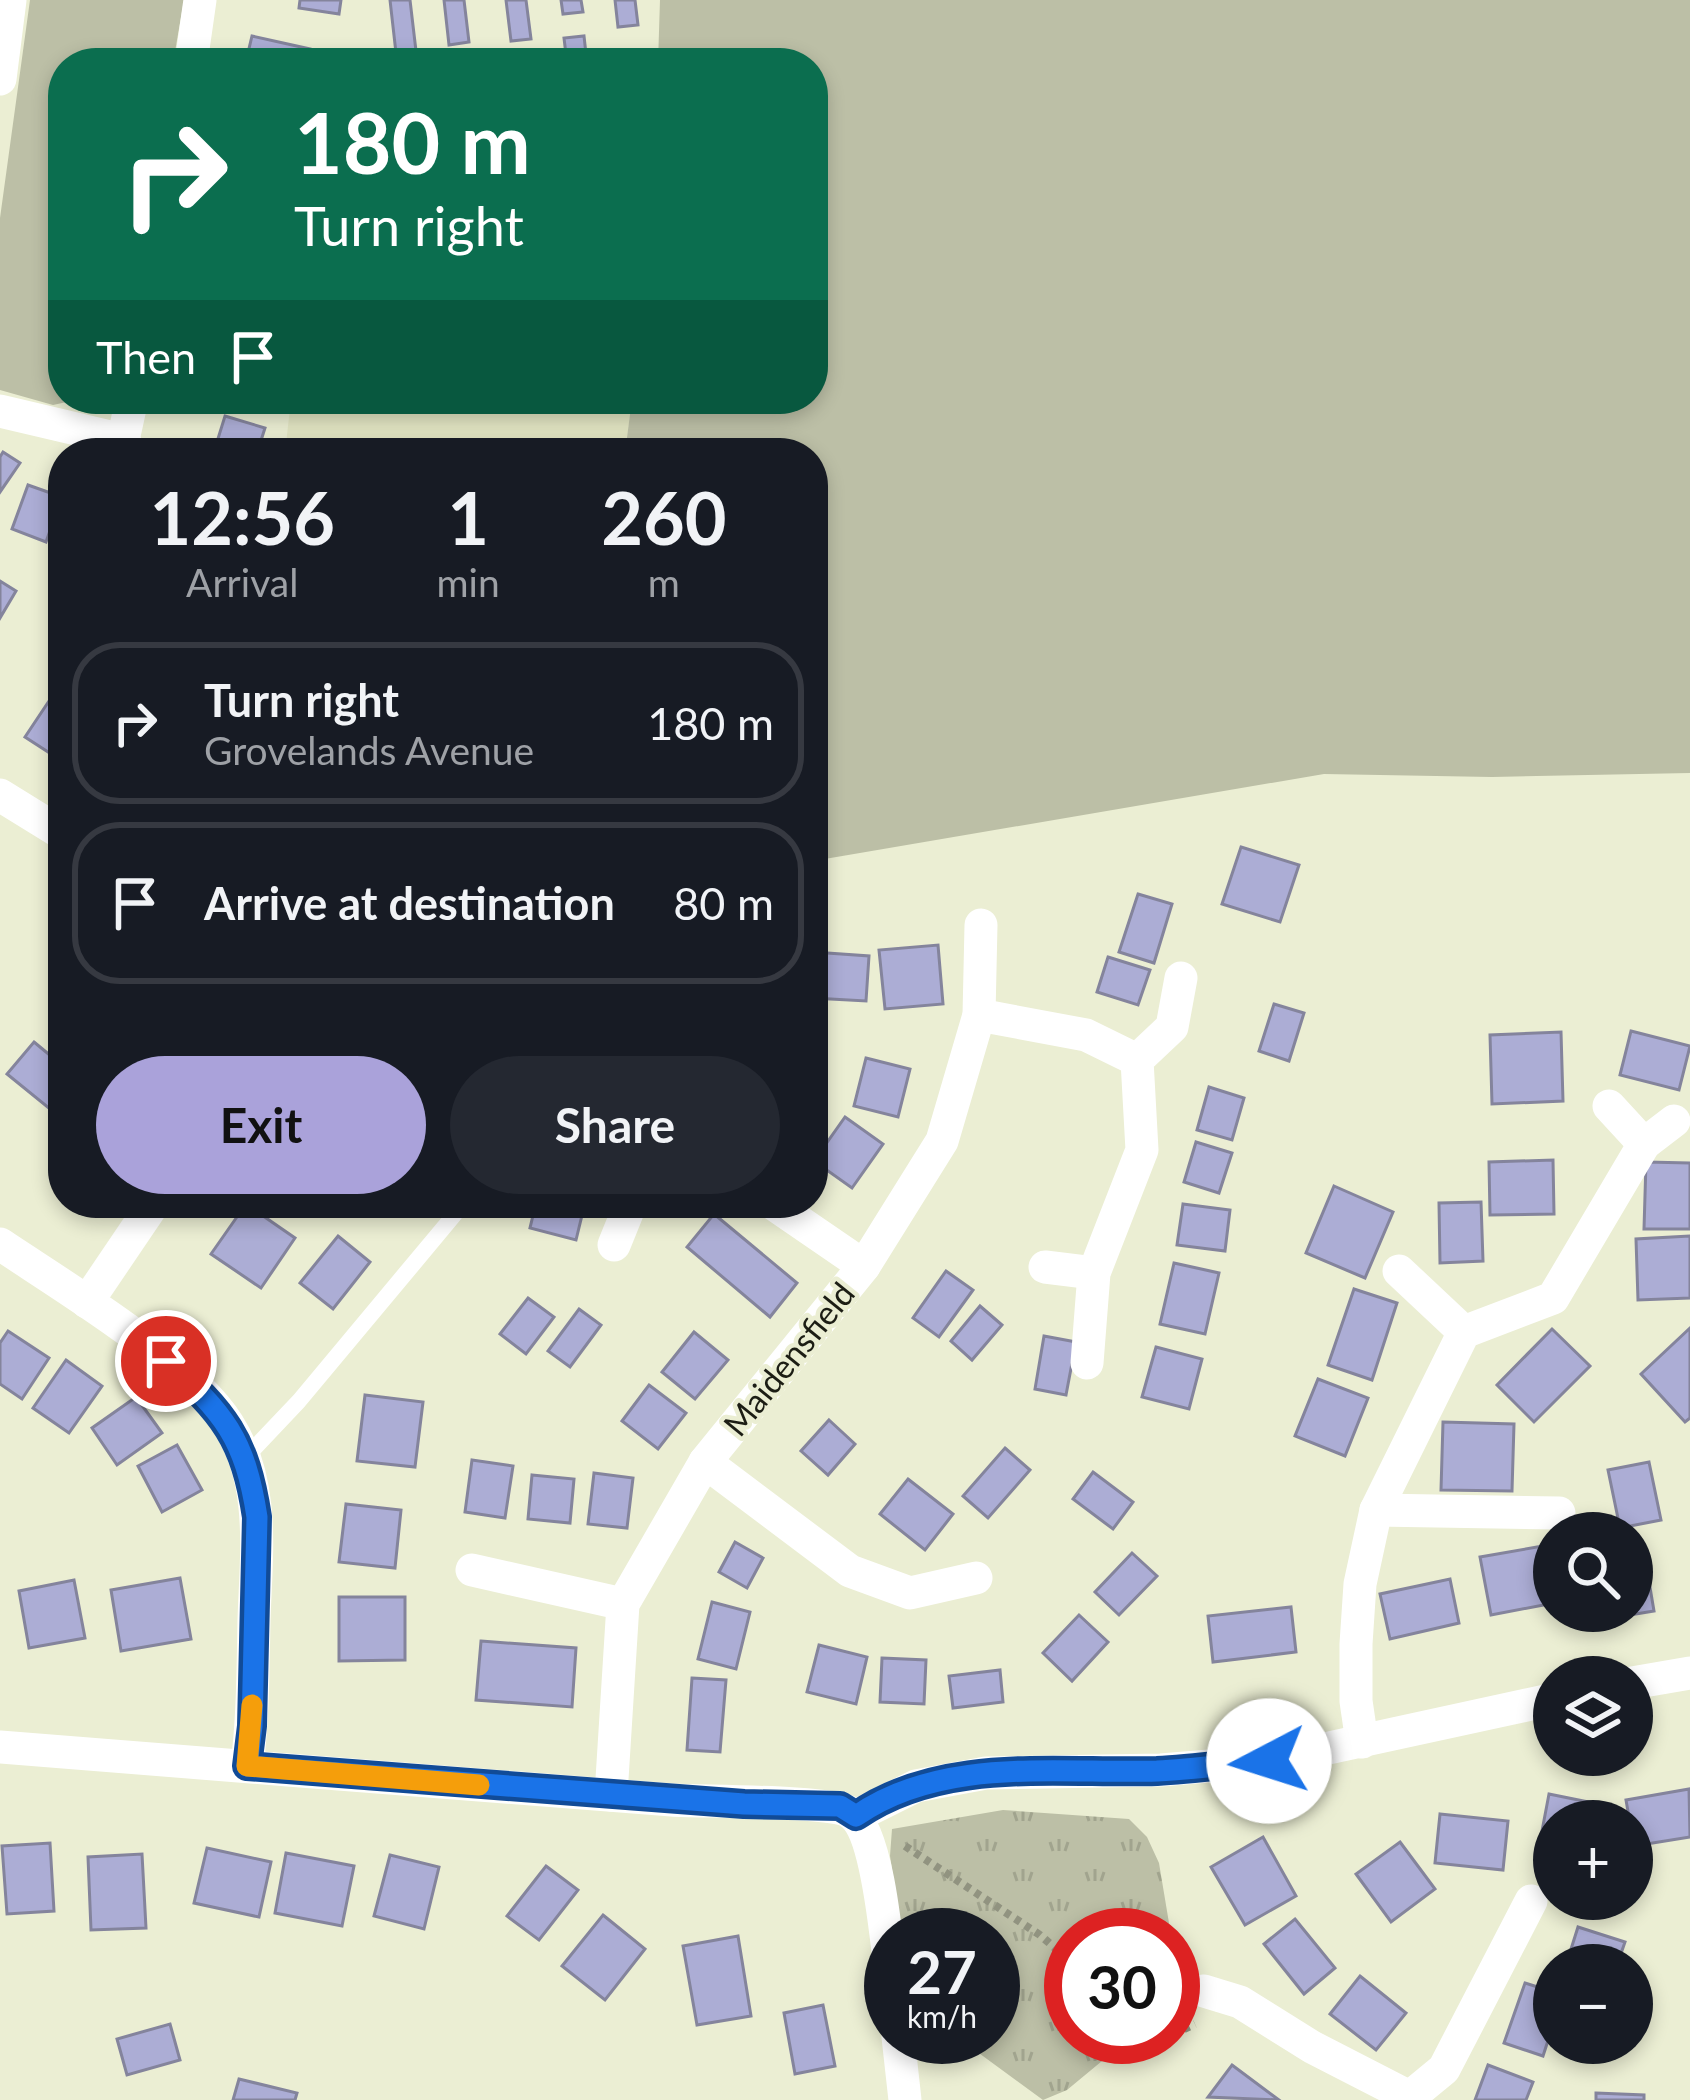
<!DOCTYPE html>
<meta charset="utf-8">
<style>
:root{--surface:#171b24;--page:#242831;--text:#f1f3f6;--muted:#9ea1a6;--line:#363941;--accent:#aaa2da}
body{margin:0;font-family:Lato,sans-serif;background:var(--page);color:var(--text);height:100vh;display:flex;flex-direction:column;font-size:45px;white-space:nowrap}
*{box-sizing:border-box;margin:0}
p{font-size:39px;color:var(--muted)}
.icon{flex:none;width:66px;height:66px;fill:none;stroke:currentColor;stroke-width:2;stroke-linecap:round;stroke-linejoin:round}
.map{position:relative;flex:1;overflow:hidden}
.details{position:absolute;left:48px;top:438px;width:780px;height:780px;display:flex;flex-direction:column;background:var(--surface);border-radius:48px;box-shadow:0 6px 18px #0003}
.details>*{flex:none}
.top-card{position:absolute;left:48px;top:48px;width:780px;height:366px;border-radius:48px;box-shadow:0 6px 18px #0003;background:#0b6e4f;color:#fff;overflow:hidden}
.buttons{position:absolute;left:1533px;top:1512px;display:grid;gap:24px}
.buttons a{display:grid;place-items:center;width:120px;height:120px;border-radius:50%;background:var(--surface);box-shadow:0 6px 18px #0003;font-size:60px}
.speed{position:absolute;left:864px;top:1908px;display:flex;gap:24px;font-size:60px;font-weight:700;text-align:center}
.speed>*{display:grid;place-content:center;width:156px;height:156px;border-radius:50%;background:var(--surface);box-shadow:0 6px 18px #0003;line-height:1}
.speed small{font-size:30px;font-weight:400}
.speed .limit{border:18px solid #d22;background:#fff;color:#111}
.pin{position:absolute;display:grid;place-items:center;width:102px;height:102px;color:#fff;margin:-51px;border:6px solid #fff;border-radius:50%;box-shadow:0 3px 12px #0007}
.me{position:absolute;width:132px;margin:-66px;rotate:265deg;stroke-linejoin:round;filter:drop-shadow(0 0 9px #0008)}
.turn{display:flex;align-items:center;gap:42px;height:252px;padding:0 48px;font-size:54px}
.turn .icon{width:156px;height:156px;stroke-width:2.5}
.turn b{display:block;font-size:84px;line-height:102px}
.then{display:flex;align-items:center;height:114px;padding:0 48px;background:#0003;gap:24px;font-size:45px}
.eta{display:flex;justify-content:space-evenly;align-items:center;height:204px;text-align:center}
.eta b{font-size:72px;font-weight:700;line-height:84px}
.button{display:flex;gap:24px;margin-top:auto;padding:24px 48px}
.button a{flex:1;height:138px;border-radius:72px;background:var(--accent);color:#111;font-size:48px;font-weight:700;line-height:138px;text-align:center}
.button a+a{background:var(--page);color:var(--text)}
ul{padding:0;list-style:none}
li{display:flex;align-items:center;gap:36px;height:162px;margin:0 24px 18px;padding:0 24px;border:6px solid var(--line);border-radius:48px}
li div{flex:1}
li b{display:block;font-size:45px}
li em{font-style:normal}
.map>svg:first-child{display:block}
.built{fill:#e1e4c2}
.grass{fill:#bcbfa6}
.park{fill:url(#park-tufts)}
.building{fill:#acadd5;stroke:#84849c;stroke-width:3}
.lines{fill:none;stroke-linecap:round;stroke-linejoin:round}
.path{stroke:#919380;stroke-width:8;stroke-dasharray:6 6;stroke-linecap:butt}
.service{stroke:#fff;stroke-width:16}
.minor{stroke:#fff;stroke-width:33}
.route-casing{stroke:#114b97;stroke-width:30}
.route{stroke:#1a73e8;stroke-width:21}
.slow{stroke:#f59e0b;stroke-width:21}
.labels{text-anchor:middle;stroke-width:9;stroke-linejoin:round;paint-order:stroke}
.street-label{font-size:33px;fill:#1c1d14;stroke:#ebeed3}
</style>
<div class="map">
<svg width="1690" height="2100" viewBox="0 0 1690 2100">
<defs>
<pattern id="park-tufts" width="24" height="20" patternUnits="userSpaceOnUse" patternTransform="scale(3)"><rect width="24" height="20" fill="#bcbfa6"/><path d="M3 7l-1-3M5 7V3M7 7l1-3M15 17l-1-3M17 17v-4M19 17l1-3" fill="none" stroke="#a1a48e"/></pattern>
</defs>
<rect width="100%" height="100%" fill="#ebeed3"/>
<polygon class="built" points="291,399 541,399 631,409 625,453 285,453"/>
<g class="grass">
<polygon points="30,0 184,0 173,63 63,63 63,399 80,399 53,405 0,390 0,218"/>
<polygon points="660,0 1690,0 1690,773 1492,777 1324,774 813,861 813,453 625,453 632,399 813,399 813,63 658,63"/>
</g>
<polygon class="park" points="1003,1810 1129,1819 1147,1837 1159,1863 1171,1935 1071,1935 1071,2037 1131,2037 1067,2090 1043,2100 957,2037 993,2037 993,1935 902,1935 890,1856 892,1829"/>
<g class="building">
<polygon points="300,0 341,0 339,14 299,8"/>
<polygon points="390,0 410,0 416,51 396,53"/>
<polygon points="444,0 464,0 469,42 449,45"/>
<polygon points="506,0 526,0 531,39 511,41"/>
<polygon points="561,0 581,0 583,12 563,14"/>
<polygon points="615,0 635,0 638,25 618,27"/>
<polygon points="252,36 310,49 307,63 272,63 247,57"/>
<polygon points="584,36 587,63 567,63 564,38"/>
<polygon points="225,416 265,428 257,453 216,445"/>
<polygon points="3,452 20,463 0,492 0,457"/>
<polygon points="28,485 62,497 46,542 12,529"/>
<polygon points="0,581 16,591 0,618"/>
<polygon points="53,695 63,702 62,761 25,737"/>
<polygon points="1241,847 1299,865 1280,922 1222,904"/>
<polygon points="1138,894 1172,904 1154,963 1119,952"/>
<polygon points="938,945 943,1004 885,1009 879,950"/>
<polygon points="813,952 869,956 866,1001 813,998"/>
<polygon points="1108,957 1150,970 1138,1005 1097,992"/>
<polygon points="1274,1004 1304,1013 1289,1061 1259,1051"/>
<polygon points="1631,1031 1690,1046 1679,1090 1620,1075"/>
<polygon points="1561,1032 1563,1101 1492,1104 1490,1035"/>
<polygon points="34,1042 63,1066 63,1094 50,1109 7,1074"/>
<polygon points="866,1058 910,1069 898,1117 854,1106"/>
<polygon points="1209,1087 1244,1098 1232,1140 1197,1130"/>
<polygon points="845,1117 883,1144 852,1188 814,1161"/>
<polygon points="1196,1142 1232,1153 1219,1193 1184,1182"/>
<polygon points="1553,1160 1554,1214 1490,1215 1489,1162"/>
<polygon points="1646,1162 1690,1163 1690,1229 1644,1229"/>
<polygon points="1334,1186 1393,1212 1365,1278 1306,1253"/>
<polygon points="1481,1202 1483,1261 1440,1263 1439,1203"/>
<polygon points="536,1203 584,1207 576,1240 530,1228"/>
<polygon points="246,1204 295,1238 261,1288 211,1254"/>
<polygon points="1183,1204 1230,1210 1225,1251 1177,1245"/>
<polygon points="714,1214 797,1283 770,1317 687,1247"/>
<polygon points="338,1236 370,1262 333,1309 300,1283"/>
<polygon points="1690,1236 1690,1298 1638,1300 1636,1239"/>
<polygon points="1174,1263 1219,1273 1205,1334 1160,1324"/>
<polygon points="946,1271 973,1290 939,1337 913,1318"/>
<polygon points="1354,1289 1397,1303 1372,1380 1328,1365"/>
<polygon points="528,1298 554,1317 526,1354 500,1334"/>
<polygon points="980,1306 1002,1325 972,1360 951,1341"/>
<polygon points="579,1309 601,1325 570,1367 548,1351"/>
<polygon points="1690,1328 1690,1418 1685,1422 1641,1374"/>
<polygon points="1552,1329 1590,1366 1534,1422 1497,1385"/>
<polygon points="8,1331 49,1358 22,1399 0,1384 0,1343"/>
<polygon points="694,1332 728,1360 695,1399 662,1372"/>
<polygon points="1044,1336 1076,1342 1066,1395 1035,1389"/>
<polygon points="1156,1347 1202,1359 1189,1409 1142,1397"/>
<polygon points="66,1360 102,1386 69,1433 33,1408"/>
<polygon points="1318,1379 1368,1398 1345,1456 1295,1436"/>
<polygon points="649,1385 686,1413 658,1449 622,1421"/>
<polygon points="365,1395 423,1402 415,1467 357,1461"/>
<polygon points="136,1397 162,1433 117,1465 92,1428"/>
<polygon points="829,1420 855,1444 828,1475 801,1451"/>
<polygon points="1443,1422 1514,1424 1512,1491 1441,1490"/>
<polygon points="177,1445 202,1490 162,1512 138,1466"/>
<polygon points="1005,1448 1030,1470 988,1518 963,1496"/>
<polygon points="472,1460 513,1466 505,1518 465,1512"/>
<polygon points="1649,1462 1661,1520 1620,1528 1608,1470"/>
<polygon points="1093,1472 1133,1502 1113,1529 1073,1499"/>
<polygon points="594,1473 633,1478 627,1528 588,1524"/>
<polygon points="532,1475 574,1479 570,1523 528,1519"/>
<polygon points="908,1479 953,1514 925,1550 880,1514"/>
<polygon points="346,1504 401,1510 395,1568 339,1562"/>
<polygon points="735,1542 763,1558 747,1588 719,1572"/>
<polygon points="1554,1544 1554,1603 1491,1615 1480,1557"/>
<polygon points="1643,1546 1654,1611 1587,1622 1585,1611 1632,1611 1632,1548"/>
<polygon points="1132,1553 1157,1576 1119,1615 1095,1592"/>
<polygon points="180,1578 191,1639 121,1651 111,1590"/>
<polygon points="1450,1579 1459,1623 1390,1639 1380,1594"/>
<polygon points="74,1580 85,1638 29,1648 19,1591"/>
<polygon points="339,1597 405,1597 405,1660 339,1661"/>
<polygon points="712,1602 750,1612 736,1669 698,1659"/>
<polygon points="1291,1607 1296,1652 1213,1662 1208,1616"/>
<polygon points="1079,1615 1108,1642 1072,1681 1043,1653"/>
<polygon points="481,1641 576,1648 572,1707 476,1700"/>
<polygon points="819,1645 867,1657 856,1704 807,1692"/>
<polygon points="882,1658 926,1660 924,1704 880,1702"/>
<polygon points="1000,1670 1003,1702 953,1708 949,1676"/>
<polygon points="692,1678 726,1680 720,1752 687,1750"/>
<polygon points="1689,1789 1690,1837 1634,1846 1626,1800"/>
<polygon points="1549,1794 1608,1806 1605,1821 1554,1821 1554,1855 1538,1852"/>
<polygon points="1440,1814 1508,1821 1503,1870 1435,1863"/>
<polygon points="1263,1837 1296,1896 1245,1925 1211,1867"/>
<polygon points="1400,1842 1435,1889 1391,1922 1356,1874"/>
<polygon points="50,1843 54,1911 7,1914 2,1846"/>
<polygon points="207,1848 271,1862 259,1917 194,1903"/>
<polygon points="286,1853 354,1866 342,1926 275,1913"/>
<polygon points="142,1854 146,1928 91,1930 88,1857"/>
<polygon points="390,1855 439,1867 424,1929 374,1916"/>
<polygon points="546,1866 578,1890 539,1940 507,1916"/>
<polygon points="603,1915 645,1949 605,2000 562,1966"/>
<polygon points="1295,1919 1335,1968 1304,1994 1264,1944"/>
<polygon points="1578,1927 1625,1942 1617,1965 1566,1965"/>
<polygon points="738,1936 751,2016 697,2025 683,1946"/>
<polygon points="1360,1976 1406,2013 1376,2050 1330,2014"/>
<polygon points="1525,1983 1554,1992 1554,2022 1543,2056 1504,2043"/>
<polygon points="823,2005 835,2066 795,2074 784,2013"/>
<polygon points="170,2024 180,2060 127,2075 117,2039"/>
<polygon points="1232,2065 1279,2100 1208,2097"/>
<polygon points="1488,2065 1533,2082 1526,2100 1475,2100"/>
<polygon points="239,2079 297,2093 295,2100 233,2100"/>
<polygon points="1596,2093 1644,2095 1644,2100 1596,2100"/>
</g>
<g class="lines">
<g class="path">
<polyline points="905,1846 1040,1935 1071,1962"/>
<polyline points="1173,2034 1195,2024"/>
<polyline points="1160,2037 1167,2037"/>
</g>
<polyline class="service" points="245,1458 299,1401 455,1214 456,1203"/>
<g class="minor">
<polyline points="191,63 200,0"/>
<polyline points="0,79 10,0"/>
<polyline points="0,411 123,440 131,453"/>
<polyline points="123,440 132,399"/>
<polyline points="0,795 63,834"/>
<polyline points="979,1015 1086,1035 1137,1060 1142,1150 1094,1273 1087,1363"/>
<polyline points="1137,1060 1172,1027 1181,978"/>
<polyline points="1644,1144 1674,1121"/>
<polyline points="772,1203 864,1266"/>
<path d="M0,1244C64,1287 188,1361 228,1424C266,1483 256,1555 254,1620C253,1669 253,1718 247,1766"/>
<polyline points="614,1245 631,1203"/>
<polyline points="1045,1267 1094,1273"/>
<polyline points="1399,1271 1464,1332"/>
<polyline points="87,1302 154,1203"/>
<polyline points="705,1462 850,1571 910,1593 976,1578"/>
<polyline points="1376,1510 1559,1513"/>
<polyline points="472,1570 623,1604"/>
<polyline points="1632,1683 1690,1673"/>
<polyline points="1362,1742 1356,1701 1356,1644 1360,1584 1376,1510 1464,1332 1553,1298 1644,1144 1609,1106"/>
<path d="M0,1747C224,1764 448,1784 672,1800C703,1802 836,1800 852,1814C878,1834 887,1944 891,1979"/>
<polyline points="611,1795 623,1604 705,1462 864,1266 942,1141 979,1015 981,925"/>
<polyline points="856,1816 916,1786 986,1773 1161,1770 1269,1761 1554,1699"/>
<polyline points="1204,1991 1240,2002 1312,2047 1415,2100"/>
<polyline points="898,2037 905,2100"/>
<polyline points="1410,2097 1444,2069 1531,1901"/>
</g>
</g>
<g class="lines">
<g class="route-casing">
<path id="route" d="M166,1361C224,1413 245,1438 257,1517L252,1726L247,1766L744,1804L840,1806L856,1816C942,1756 1058,1774 1157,1771C1194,1769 1232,1764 1269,1761"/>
</g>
<use href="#route" class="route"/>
<polyline class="slow" points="252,1705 247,1766 479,1785"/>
</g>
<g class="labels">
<g class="street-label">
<text transform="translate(789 1359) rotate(-51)" y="12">Maidensfield</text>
</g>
</g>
</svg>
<div class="buttons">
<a><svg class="icon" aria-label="search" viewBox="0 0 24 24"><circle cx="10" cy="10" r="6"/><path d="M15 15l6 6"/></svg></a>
<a><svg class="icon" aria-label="layers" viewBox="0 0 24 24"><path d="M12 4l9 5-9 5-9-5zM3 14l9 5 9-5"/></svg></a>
<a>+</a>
<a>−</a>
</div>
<div class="speed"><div>27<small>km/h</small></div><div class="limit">30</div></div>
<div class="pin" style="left:166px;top:1361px;background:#d93025"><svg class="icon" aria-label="arrive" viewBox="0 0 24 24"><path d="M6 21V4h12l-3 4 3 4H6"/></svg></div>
<svg class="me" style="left:1269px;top:1761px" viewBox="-20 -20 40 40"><circle r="19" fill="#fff"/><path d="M0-13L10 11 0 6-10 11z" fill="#1a73e8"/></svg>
<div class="top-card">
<div class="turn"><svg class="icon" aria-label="right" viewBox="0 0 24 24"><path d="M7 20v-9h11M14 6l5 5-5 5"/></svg><div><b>180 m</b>Turn right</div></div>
<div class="then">Then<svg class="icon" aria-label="arrive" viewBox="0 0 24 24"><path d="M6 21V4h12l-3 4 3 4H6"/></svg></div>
</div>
<section class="details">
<div class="eta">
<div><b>12:56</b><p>Arrival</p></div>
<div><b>1</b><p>min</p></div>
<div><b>260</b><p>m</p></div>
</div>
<ul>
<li><svg class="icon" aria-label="right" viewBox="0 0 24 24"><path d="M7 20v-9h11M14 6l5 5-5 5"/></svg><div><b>Turn right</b><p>Grovelands Avenue</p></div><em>180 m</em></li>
<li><svg class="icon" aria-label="arrive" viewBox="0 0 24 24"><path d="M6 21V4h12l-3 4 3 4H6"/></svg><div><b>Arrive at destination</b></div><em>80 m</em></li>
</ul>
<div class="button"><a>Exit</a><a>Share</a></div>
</section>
</div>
